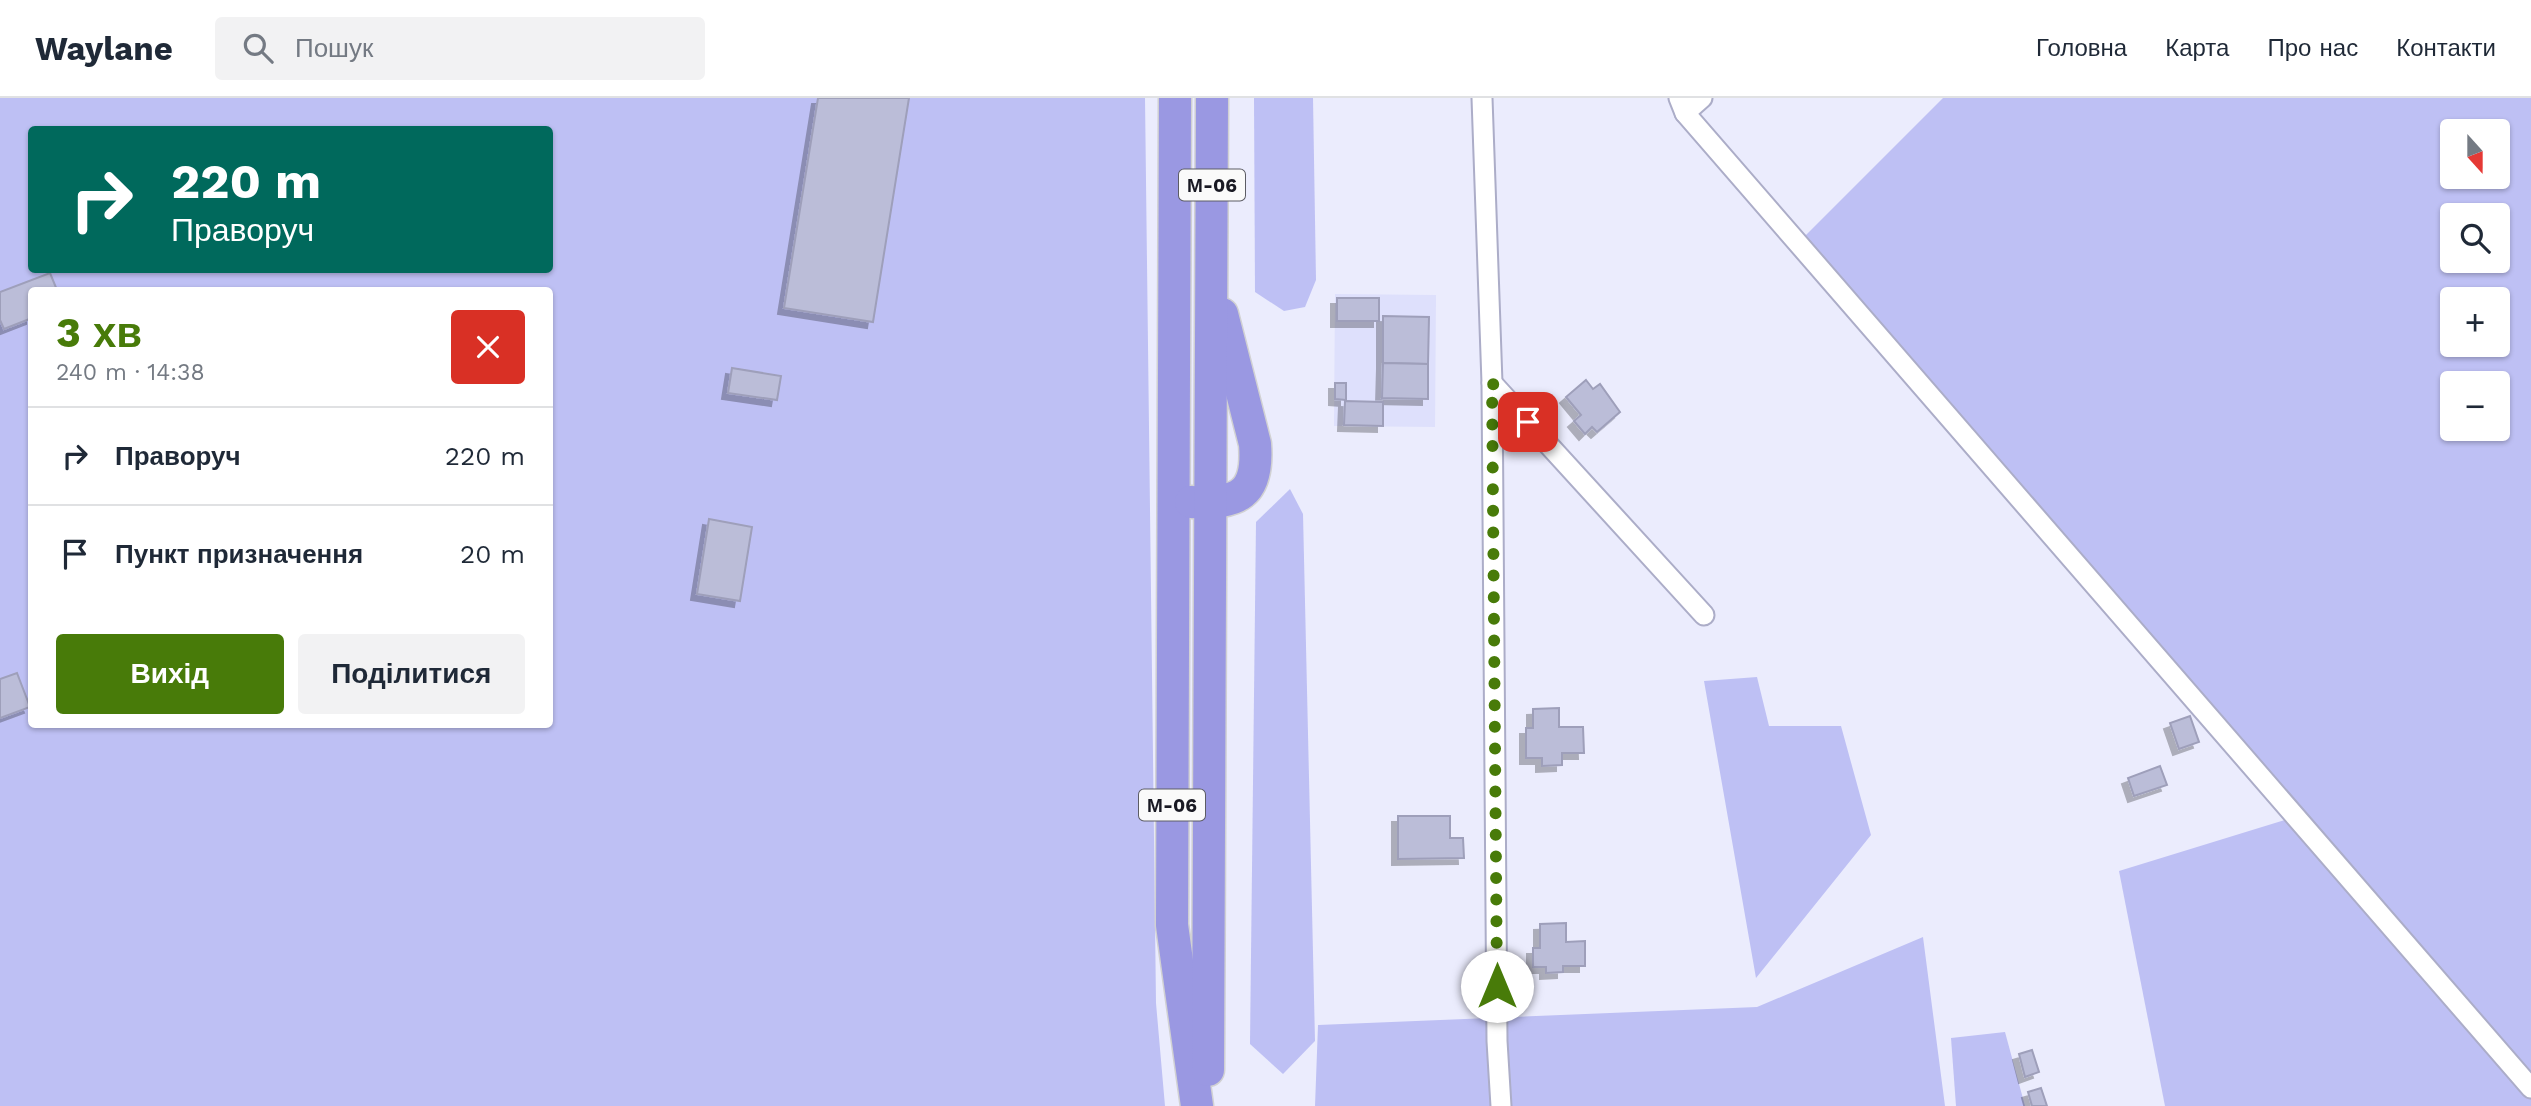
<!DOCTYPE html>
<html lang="uk">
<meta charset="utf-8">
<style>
:root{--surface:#fff;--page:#f2f2f3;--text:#1f2937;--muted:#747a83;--line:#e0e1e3;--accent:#487b09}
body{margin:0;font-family:"Work Sans",sans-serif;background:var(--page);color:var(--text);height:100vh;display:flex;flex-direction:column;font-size:26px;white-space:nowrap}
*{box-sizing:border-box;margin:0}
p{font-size:23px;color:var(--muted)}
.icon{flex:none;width:38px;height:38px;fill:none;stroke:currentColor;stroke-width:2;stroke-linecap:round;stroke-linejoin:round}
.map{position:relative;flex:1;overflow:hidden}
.drawer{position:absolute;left:28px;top:189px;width:525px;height:441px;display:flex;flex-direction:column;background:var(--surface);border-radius:7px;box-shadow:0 2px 5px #0004}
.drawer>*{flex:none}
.hud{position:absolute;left:28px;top:28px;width:525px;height:147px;border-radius:7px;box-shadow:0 2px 5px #0004;background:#00695c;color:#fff;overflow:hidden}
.needle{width:46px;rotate:159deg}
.buttons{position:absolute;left:2440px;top:21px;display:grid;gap:14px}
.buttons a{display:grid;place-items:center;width:70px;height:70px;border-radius:7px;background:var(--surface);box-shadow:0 2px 5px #0004;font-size:35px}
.pin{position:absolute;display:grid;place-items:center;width:60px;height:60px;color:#fff;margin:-30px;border-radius:14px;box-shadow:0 4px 10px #0006}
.me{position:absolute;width:77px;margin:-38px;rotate:0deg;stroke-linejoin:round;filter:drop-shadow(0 0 5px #0008)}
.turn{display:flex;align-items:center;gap:24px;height:147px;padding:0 28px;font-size:32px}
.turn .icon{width:91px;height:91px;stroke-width:2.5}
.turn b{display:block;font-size:49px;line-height:60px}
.round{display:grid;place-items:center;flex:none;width:74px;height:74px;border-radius:7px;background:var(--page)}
.overview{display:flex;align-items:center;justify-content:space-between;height:119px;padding:0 28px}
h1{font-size:42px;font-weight:700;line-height:52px;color:var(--accent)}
.action{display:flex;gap:14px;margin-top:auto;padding:14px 28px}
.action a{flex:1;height:80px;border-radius:7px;background:var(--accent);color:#fff;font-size:28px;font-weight:700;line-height:80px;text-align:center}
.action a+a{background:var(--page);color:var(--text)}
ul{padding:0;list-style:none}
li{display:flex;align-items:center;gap:21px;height:98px;padding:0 28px;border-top:2px solid var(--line)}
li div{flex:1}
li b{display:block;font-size:26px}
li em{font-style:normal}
header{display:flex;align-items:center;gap:42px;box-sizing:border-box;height:98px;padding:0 35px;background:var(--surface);border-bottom:2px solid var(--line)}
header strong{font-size:33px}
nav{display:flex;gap:38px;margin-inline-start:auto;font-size:24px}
.search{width:490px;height:63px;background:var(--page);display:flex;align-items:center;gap:18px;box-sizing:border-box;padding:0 24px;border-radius:7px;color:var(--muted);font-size:26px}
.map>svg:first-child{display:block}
.built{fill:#dee0fc}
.green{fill:#bec0f4;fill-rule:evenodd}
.building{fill:#bbbdd8;stroke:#9e9fba;stroke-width:2;filter:url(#shadow)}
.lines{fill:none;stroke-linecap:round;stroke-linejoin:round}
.minor-casing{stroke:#acadc8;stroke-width:23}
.trunk-casing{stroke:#d1d1d3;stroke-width:35}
.minor{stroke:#fff;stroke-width:19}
.trunk{stroke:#9a98e2;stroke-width:32}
.route{stroke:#487b09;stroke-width:12;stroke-dasharray:0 21.6}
.labels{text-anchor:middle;stroke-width:5;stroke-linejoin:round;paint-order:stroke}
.shield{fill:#fafafa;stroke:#5c5c64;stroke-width:2}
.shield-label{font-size:19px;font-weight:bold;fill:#191923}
</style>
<header>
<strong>Waylane</strong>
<div class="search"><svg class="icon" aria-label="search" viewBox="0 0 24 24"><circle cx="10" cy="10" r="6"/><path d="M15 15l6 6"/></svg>Пошук</div>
<nav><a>Головна</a><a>Карта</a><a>Про нас</a><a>Контакти</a></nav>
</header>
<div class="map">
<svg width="2531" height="1008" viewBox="0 0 2531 1008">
<defs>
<filter id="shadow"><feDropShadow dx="-6" dy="6" stdDeviation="0" flood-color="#0004"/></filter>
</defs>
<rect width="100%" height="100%" fill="#ebecfd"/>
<polygon class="built" points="1335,196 1436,197 1435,329 1334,328"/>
<g class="green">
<path d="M0,0H1145L1156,905L1165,1008H0ZM32,32H550V172H32ZM32,192H550V626H32Z"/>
<polygon points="1254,0 1313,0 1316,182 1305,209 1284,213 1255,194"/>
<path d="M1943,0H2531V983L1801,142ZM2452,33H2497V79H2452ZM2452,117H2497V163H2452ZM2452,201H2497V247H2452ZM2452,285H2497V331H2452Z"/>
<polygon points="1290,391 1303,416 1315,943 1283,976 1250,946 1256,424"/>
<polygon points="1757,579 1769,628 1841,628 1871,737 1756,880 1704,583"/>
<polygon points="2288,721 2531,998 2531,1008 2165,1008 2119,773"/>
<polygon points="1923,839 1945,1008 1315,1008 1318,927 1757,909"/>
<polygon points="2005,934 2025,1008 1956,1008 1951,940"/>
</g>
<g class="building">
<polygon points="818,0 909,0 873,224 784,210"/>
<polygon points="50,175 57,192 32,192 32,220 4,231 0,222 0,194"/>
<rect x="1337" y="200" width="42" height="23"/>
<polygon points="1383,218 1429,219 1428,266 1383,265"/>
<polygon points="1383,265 1428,266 1428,301 1382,300"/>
<polygon points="732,270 781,278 777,302 728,295"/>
<polygon points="1586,282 1593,291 1600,286 1620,314 1597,334 1592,329 1585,336 1574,323 1581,317 1566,299"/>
<polygon points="1335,285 1346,285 1346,302 1335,301"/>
<polygon points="1345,303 1383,304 1383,328 1344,327"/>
<polygon points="709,421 752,429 740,503 697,496"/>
<polygon points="17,575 30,609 0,620 0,581"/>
<polygon points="1559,610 1559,629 1583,629 1584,655 1562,655 1562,667 1542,668 1542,660 1526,660 1526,630 1533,630 1533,611"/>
<polygon points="2190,618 2199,644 2179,651 2170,625"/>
<polygon points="2160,668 2167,687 2134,698 2128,680"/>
<polygon points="1398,718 1450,718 1450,740 1463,740 1464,760 1398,761"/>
<polygon points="1566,825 1566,844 1585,843 1585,868 1563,868 1563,874 1546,875 1546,869 1533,869 1533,850 1540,850 1540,826"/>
<polygon points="2032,952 2039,974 2025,979 2019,956"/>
<polygon points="2041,990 2047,1008 2032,1008 2028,994"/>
</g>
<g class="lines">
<g class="minor-casing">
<g id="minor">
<polyline points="1482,0 1492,285 1497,943 1501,1008"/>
<polyline points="1679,0 1685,15 2531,990"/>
<polyline points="1685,15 1702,0"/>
<polyline points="1492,285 1704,517"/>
</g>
</g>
<g class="trunk-casing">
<g id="trunk">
<polyline points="1175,0 1172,827 1197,1008"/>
<path d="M1191,404C1238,406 1259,397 1255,346L1222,216"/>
<polyline points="1208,972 1212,0"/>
</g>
</g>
<use href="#minor" class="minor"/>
<use href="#trunk" class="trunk"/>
</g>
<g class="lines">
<polyline class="route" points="1497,888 1492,285 1528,324"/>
</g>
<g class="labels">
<g class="shield">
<rect x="1179" y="71.5" width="66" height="31" rx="5"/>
<rect x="1139" y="691.5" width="66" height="31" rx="5"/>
</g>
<g class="shield-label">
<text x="1212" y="94">М-06</text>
<text x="1172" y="714">М-06</text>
</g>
</g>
</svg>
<div class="buttons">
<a><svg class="needle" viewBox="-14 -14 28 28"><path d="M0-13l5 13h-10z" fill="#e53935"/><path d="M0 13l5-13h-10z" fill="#747a83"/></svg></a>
<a><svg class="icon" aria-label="search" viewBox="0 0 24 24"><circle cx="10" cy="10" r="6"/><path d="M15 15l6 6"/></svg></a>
<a>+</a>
<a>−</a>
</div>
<div class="pin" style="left:1528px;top:324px;background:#d93025"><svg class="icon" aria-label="arrive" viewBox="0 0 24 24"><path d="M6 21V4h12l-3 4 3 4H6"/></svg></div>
<svg class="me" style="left:1497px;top:888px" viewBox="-20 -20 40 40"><circle r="19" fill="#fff"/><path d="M0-13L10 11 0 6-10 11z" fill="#487b09"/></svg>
<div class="hud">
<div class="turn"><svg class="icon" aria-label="right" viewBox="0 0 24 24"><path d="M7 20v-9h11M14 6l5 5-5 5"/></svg><div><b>220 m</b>Праворуч</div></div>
</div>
<section class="drawer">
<div class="overview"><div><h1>3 хв</h1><p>240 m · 14:38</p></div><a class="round" style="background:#d93025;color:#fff"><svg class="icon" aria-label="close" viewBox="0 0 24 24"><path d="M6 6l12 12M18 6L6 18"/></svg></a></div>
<ul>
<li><svg class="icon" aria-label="right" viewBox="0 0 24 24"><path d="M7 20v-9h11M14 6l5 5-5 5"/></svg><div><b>Праворуч</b></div><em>220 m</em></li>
<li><svg class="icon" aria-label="arrive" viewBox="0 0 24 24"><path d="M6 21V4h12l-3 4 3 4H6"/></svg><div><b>Пункт призначення</b></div><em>20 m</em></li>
</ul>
<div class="action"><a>Вихід</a><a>Поділитися</a></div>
</section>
</div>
